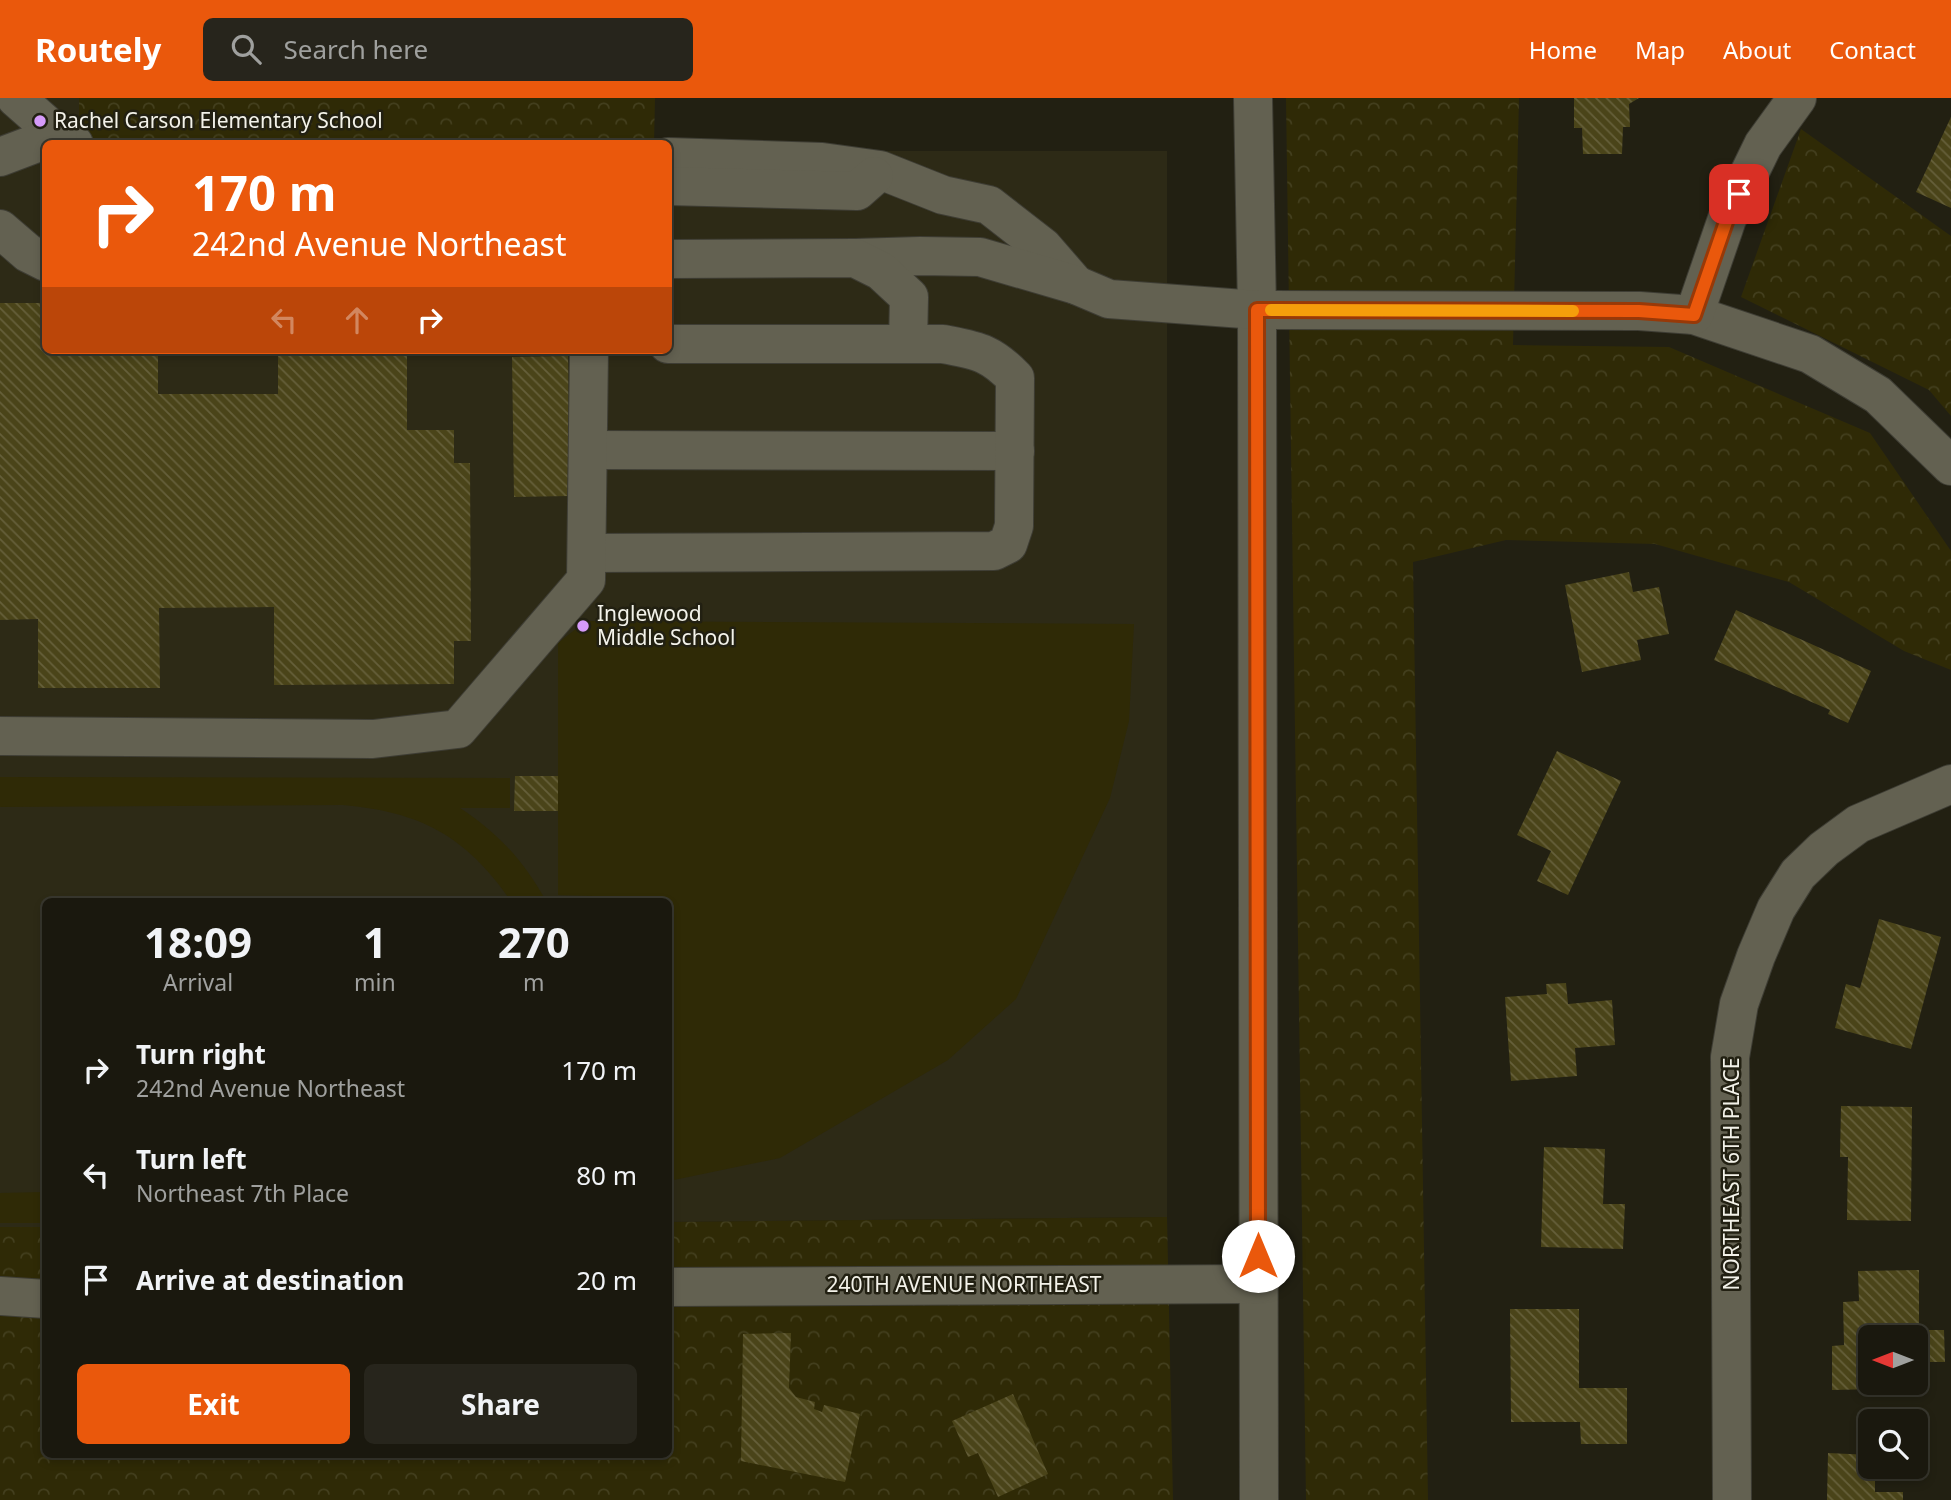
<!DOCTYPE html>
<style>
:root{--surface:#1a180e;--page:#27251c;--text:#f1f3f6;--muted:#9fa09e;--line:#38372e;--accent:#ea580c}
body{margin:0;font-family:"Noto Sans",sans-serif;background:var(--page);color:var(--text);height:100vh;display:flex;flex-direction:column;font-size:26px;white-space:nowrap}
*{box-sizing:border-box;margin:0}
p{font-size:23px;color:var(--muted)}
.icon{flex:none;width:38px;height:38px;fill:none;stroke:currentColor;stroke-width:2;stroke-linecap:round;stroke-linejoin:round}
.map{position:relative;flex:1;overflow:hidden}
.sheet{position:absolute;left:42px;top:800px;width:630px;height:560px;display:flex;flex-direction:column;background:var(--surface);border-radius:10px;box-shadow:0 4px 10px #0003,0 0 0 2px var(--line)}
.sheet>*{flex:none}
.guide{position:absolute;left:42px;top:42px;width:630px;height:214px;border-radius:10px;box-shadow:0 4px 10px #0003,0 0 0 2px var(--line);background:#ea580c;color:#fff;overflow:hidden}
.needle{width:46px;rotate:270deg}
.buttons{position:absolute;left:1858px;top:1227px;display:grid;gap:14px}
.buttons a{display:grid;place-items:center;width:70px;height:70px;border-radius:10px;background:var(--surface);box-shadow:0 4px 10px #0003,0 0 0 2px var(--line);font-size:35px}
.pin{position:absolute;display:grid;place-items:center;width:60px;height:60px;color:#fff;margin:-30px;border-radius:14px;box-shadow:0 4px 10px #0006}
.me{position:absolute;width:77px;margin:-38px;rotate:0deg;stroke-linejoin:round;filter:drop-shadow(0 0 5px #0008)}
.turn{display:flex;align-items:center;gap:24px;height:147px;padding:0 35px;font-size:32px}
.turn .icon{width:91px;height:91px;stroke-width:2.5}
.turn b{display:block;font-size:49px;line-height:60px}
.lanes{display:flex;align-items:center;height:66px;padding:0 35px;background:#0003;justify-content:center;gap:35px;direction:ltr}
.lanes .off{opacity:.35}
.eta{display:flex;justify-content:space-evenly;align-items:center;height:119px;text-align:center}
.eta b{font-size:42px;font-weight:700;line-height:49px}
.cta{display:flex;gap:14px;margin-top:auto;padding:14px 35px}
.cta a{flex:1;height:80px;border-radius:10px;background:var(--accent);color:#fff;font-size:28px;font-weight:700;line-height:80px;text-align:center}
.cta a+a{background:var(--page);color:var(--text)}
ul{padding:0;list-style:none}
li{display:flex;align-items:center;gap:21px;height:105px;padding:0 35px}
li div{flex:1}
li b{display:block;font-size:26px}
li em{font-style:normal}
header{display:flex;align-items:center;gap:42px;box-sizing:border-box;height:98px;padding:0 35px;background:var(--accent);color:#fff}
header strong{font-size:33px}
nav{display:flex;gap:38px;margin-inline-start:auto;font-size:24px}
.search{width:490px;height:63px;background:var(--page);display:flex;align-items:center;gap:18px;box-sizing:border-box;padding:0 24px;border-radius:10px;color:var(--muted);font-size:26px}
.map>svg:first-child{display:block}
.built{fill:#2d2a16}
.green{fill:#2f2a06}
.forest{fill:url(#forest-crowns)}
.building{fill:url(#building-back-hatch);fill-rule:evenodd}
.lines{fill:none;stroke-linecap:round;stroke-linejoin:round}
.minor-casing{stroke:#3e3d34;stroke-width:40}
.minor{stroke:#636151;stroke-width:38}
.route-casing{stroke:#983908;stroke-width:18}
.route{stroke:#ea580c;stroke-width:12}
.slow{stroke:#f59e0b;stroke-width:12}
.poi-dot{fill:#d69bfa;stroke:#222012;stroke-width:2.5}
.labels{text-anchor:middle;stroke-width:5;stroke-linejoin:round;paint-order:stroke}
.poi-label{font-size:21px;fill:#f3f2e9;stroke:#222012;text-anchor:start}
.street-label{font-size:21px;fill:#f3f2e9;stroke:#222012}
</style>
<header>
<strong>Routely</strong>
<div class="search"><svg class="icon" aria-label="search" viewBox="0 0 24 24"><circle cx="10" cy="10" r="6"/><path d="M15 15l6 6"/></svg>Search here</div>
<nav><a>Home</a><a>Map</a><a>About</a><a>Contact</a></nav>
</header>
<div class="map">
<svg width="1951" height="1402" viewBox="0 0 1951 1402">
<defs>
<pattern id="forest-crowns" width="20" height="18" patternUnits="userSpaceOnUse" patternTransform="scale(1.75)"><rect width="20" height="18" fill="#2f2a06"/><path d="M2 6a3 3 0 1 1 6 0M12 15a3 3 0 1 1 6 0" fill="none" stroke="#433f1e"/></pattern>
<pattern id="building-back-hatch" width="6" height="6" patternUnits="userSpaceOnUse" patternTransform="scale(1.75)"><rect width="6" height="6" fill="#4a4419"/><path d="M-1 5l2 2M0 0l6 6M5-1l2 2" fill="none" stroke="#655f3a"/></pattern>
</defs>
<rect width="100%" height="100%" fill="#222012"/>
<polygon class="built" points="0,0 79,0 79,45 46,46 46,252 668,252 669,53 1167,53 1167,1119 669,1124 668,803 46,803 45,1129 0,1129"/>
<g class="green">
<polygon points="586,523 1134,526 1129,623 1110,700 1016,901 948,962 780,1060 669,1083 668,803 592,803 592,798 558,797 558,545"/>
<path d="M0,679L510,680V710H460C498,735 524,763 546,803H511C466,738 421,714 343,707L0,709Z"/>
<polygon points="45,1094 45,1125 0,1125 0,1095"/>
</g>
<g class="forest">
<polygon points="79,0 655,0 654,45 79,45"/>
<polygon points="1286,0 1519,0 1513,247 1669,249 1870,335 1951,453 1951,572 1904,553 1789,484 1655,446 1506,442 1413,464 1428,1402 1306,1402"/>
<polygon points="1801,31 1951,138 1951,318 1929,292 1741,199"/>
<polygon points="1167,1119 1173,1402 0,1402 0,1129 45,1129 46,1356 668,1356 669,1124"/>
</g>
<g class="building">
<polygon points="1574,0 1639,0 1629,6 1630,29 1623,29 1622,56 1583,56 1582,30 1574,30"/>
<polygon points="1951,19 1951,110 1916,94"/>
<polygon points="0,205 46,205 46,252 158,252 158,296 278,296 278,252 407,252 407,332 454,332 454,365 470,365 471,543 454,543 454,586 274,587 274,509 159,510 160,590 38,590 38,521 0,522"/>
<polygon points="568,258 570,398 514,399 512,259"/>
<polygon points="1629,474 1633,494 1659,489 1669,536 1637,542 1641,562 1582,574 1565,487"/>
<polygon points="1736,512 1871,573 1848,625 1828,616 1830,612 1714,562"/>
<polygon points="1557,653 1621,683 1568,797 1537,783 1551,753 1517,737"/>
<polygon points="515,678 558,678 558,713 514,713"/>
<polygon points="1879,821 1941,839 1911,951 1835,930 1846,886 1860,890"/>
<polygon points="1566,885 1568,906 1612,902 1615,947 1575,950 1577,978 1511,983 1505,899 1547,896 1546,886"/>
<polygon points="1841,1008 1912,1009 1911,1123 1847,1122 1848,1059 1840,1059"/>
<polygon points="1544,1049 1605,1051 1603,1106 1625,1106 1623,1151 1541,1149"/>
<path d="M1919,1172V1232H1944L1945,1264H1925V1290L1832,1292V1248L1844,1247L1843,1204L1859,1203L1858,1173ZM1871,1239H1916V1284H1871Z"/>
<polygon points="1510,1211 1579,1211 1579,1290 1627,1290 1627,1346 1581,1346 1580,1324 1511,1324"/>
<polygon points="791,1235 789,1290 796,1299 815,1304 814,1311 822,1314 824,1307 860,1316 845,1384 741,1363 743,1236"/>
<polygon points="1013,1296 1048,1376 998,1399 978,1355 968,1359 952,1323"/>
<polygon points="1828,1355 1871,1357 1871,1368 1875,1368 1875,1394 1903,1394 1903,1402 1827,1402"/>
</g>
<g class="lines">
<g class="minor-casing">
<g id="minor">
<polyline points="16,0 58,37 74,46"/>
<polyline points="1253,0 1257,212 1259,1402"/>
<polyline points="0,59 58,37"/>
<polyline points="668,59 822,64 880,72 943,97 989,107 1043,149 1076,187"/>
<polyline points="668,88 857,93 874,78"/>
<polyline points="0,131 28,155 46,164"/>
<polyline points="855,160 920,158 980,159 1076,187 1109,201 1257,212 1639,213 1694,217 1810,256 1878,297 1951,368"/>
<polyline points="668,161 855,160 881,173 909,199 908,246"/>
<polyline points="1694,217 1727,121 1763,47 1797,0"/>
<polyline points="588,352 1015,353"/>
<path d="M587,455L994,453L1008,446L1014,428L1015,280C990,254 978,253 943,246H668"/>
<polyline points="0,638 373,641 458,631 586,482 589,252"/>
<polyline points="668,1189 1259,1186"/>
<polyline points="0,1198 46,1201"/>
<polyline points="1732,1402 1730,959 1739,906 1756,858 1776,811 1798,776 1824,751 1858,726 1951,686"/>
</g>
</g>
<use href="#minor" class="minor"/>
</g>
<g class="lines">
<g class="route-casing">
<polyline id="route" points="1258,1158 1257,212 1639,213 1694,217 1727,121 1739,96"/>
</g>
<use href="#route" class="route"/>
<polyline class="slow" points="1271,212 1573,213"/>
</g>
<g class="poi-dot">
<circle cx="40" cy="23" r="7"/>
<circle cx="583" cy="528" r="7"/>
</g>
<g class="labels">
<g class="poi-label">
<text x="54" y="30">Rachel Carson Elementary School</text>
<text x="597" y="523">Inglewood<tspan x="597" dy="24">Middle School</tspan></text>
</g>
<g class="street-label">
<text transform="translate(1732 1076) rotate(-90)" y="7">NORTHEAST 6TH PLACE</text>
<text x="964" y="1194">240TH AVENUE NORTHEAST</text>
</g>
</g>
</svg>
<div class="buttons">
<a><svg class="needle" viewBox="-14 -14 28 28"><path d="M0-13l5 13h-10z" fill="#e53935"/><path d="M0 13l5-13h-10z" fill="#9fa09e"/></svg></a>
<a><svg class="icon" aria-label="search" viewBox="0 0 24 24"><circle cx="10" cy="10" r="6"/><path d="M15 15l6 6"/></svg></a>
</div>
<div class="pin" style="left:1739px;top:96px;background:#d93025"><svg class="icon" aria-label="arrive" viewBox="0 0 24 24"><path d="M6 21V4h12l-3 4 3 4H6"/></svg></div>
<svg class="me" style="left:1258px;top:1158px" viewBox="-20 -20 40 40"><circle r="19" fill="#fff"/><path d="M0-13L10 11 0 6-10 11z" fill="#ea580c"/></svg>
<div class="guide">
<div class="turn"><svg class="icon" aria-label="right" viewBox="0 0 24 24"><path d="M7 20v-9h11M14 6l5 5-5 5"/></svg><div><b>170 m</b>242nd Avenue Northeast</div></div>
<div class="lanes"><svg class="icon off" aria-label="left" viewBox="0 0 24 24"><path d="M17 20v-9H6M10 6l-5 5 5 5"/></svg><svg class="icon off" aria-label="ahead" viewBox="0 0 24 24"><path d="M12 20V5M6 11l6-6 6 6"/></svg><svg class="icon" aria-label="right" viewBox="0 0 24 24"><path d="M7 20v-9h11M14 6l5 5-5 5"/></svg></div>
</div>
<section class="sheet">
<div class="eta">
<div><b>18:09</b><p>Arrival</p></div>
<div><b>1</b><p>min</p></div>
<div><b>270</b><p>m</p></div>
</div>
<ul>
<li><svg class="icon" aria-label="right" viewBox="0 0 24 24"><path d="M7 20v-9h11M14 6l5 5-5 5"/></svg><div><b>Turn right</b><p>242nd Avenue Northeast</p></div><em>170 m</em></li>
<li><svg class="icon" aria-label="left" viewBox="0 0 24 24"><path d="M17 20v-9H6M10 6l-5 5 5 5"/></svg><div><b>Turn left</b><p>Northeast 7th Place</p></div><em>80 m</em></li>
<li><svg class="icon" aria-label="arrive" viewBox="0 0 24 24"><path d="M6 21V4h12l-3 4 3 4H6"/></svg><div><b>Arrive at destination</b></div><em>20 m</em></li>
</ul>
<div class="cta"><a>Exit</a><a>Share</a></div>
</section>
</div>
